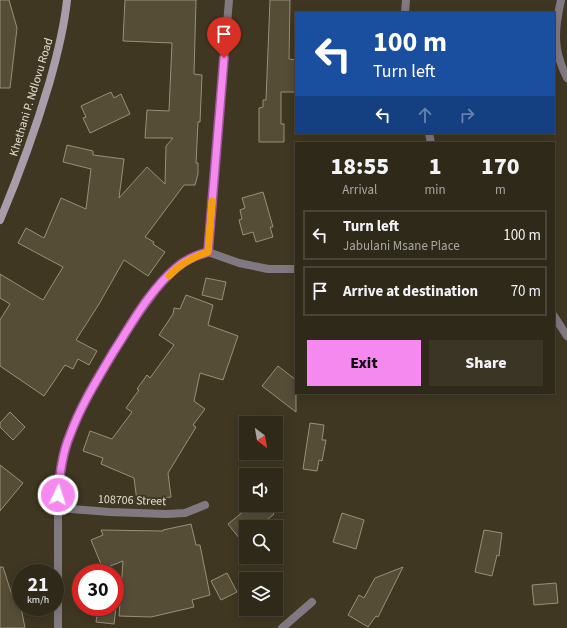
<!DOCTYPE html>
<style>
:root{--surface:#2f2919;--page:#3b3526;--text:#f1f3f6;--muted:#a7a6a2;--line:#4a4538;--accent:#f589ef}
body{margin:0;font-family:"Source Sans 3",sans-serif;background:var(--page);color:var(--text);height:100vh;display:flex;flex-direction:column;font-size:15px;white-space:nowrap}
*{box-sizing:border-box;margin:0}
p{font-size:13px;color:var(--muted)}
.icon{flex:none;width:22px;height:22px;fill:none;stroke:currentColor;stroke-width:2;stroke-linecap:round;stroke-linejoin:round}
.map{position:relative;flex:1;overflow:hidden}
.sheet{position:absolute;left:295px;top:142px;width:260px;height:252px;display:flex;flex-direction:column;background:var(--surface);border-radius:0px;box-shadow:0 2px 10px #0003,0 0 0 1px var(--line)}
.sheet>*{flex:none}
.hud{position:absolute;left:295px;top:12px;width:260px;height:122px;border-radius:0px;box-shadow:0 2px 10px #0003,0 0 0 1px var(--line);background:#1a4fa0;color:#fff;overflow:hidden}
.needle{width:26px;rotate:149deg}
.buttons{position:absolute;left:239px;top:416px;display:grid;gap:8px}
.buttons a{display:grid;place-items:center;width:44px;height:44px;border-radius:0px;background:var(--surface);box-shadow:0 2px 10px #0003,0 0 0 1px var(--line);font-size:20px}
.speed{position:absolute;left:12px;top:564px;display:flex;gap:8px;font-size:20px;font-weight:700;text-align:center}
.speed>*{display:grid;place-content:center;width:52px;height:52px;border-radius:50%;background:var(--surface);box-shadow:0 2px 10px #0003,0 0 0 1px var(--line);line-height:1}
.speed small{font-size:10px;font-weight:400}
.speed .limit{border:6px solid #d22;background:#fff;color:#111}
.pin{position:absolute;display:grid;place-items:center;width:34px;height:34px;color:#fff;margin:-41px -17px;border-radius:50% 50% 50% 0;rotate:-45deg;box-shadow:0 0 4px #0007}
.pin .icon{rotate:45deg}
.me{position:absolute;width:44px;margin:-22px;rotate:4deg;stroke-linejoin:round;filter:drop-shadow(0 0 3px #0008)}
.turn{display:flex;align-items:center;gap:14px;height:84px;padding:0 12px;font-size:18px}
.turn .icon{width:52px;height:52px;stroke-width:2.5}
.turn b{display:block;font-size:28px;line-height:34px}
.lanes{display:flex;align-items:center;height:38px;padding:0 12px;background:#0003;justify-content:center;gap:20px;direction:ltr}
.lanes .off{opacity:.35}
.eta{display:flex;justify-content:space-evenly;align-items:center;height:68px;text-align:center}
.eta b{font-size:24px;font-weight:800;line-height:28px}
.button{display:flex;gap:8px;margin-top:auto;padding:8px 12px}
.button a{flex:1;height:46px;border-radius:0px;background:var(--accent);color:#111;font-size:16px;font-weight:800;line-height:46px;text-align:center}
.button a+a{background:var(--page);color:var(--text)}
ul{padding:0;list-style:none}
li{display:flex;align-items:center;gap:12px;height:50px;margin:0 8px 6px;padding:0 4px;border:2px solid var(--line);border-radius:0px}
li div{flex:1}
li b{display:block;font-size:15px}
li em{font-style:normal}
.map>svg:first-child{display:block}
.building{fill:#554d36;stroke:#999078}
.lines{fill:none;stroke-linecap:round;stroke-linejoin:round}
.street{stroke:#817981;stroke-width:8}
.secondary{stroke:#aa9dab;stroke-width:8}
.route-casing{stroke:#9f599b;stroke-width:10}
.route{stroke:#f589ef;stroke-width:7}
.slow{stroke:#f59e0b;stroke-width:7}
.labels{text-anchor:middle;stroke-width:4;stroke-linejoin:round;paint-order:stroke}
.street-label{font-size:12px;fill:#e3ded1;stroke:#3f3721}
</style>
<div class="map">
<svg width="567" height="628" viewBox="0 0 567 628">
<rect width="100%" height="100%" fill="#3f3721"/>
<g class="building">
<polygon points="0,0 9,0 17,28 10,88 0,88"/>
<polygon points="125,0 196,0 194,74 202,75 200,122 198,122 196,163 198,163 198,174 195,185 184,185 145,237 154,242 153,244 165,252 148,276 124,260 99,304 76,340 97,351 89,365 78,359 73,369 65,365 44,396 0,366 0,320 10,304 0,298 0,274 43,300 63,267 18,243 26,228 44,238 61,198 86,209 91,169 63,162 67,145 93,151 93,155 124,159 119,198 147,167 165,184 166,146 173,138 145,138 147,110 169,111 172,43 123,41"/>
<polygon points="270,0 290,0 289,59 296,60 296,92 281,92 281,124 284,124 284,142 259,142 259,108 263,107 263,100 266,100"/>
<polygon points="111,92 114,98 121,94 130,114 90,133 83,118 86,117 81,106"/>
<polygon points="263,192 273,227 270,227 273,237 256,242 253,232 243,235 239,220 242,219 240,210 245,208 242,198"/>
<polygon points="206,278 226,282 222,300 202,295"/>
<polygon points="186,295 213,305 208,325 238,336 223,380 200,373 194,401 205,409 193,425 196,427 168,473 171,497 137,501 134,478 101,464 103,458 83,451 90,431 112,439 132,412 126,408 139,390 137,389 147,375 150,378 174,345 159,335 173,314 174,308 180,309"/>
<polygon points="278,366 296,380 296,412 262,386"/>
<polygon points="10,412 25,427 13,440 0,427 0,423"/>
<polygon points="310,423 324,425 322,440 326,440 322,461 319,460 317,471 303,469"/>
<polygon points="0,465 23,483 0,511"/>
<polygon points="256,505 267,505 274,514 260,526 257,523 253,527 246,527 246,532 239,538 228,524 244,511 246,513"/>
<polygon points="342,513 364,520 356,549 333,542"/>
<polygon points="191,524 196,545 200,545 210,595 192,600 194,607 151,617 119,616 123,561 103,569 91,540 103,535 101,530 163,531 163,530"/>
<polygon points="484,530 502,533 499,556 497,555 492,576 475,572"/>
<polygon points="0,567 3,567 13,598 19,597 25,628 0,628"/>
<polygon points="403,567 378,617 376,616 368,627 348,615 359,595 364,598 375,578"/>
<polygon points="227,573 237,592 221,600 211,581"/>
<polygon points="556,583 558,603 534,605 532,585"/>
<polygon points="98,607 116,607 114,624 96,622"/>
</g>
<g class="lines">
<g class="street">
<path d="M561,0C554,31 553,50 567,78"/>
<polyline points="405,13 406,0"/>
<polyline points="429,133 431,143"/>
<polyline points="208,252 229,0"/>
<polyline points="208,252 239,263 268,269 296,269"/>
<polyline points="554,316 567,336"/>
<polyline points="58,508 110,512 166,514 185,513 205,505"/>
<polyline points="58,628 58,508 60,469 70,435 89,392 133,321 159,286 176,268 194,256 208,252"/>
<polyline points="282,628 312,602"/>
</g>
<path class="secondary" d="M0,220C19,175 35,131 49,84C57,56 64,29 67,0"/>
</g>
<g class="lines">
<g class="route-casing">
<path id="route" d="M58,495C60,474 62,454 70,435C81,405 98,378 114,351C132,323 150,290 176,268C185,260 197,255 208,252L224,58"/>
</g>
<use href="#route" class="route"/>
<path class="slow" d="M169,276C180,264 193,257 208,252L212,201"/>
</g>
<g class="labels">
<g class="street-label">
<text transform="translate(31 97) rotate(-73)" y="4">Khethani P. Ndlovu Road</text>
<text transform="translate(132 500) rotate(2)" y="4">108706 Street</text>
</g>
</g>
</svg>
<div class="buttons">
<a><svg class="needle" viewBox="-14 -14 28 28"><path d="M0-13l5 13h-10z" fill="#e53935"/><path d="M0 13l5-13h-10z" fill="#a7a6a2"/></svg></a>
<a><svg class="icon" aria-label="sound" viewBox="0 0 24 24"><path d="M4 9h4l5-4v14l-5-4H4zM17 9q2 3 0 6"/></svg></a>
<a><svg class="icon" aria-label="search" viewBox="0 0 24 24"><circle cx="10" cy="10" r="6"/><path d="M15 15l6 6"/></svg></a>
<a><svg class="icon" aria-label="layers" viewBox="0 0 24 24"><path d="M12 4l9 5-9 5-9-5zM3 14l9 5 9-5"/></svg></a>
</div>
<div class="speed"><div>21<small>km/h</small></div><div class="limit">30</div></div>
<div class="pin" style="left:224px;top:58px;background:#d93025"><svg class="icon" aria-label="arrive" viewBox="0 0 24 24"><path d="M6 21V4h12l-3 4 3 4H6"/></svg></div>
<svg class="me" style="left:58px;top:495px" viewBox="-20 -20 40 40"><circle r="17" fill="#f589ef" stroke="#fff" stroke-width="3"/><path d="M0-11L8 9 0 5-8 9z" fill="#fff"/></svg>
<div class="hud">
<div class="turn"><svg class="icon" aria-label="left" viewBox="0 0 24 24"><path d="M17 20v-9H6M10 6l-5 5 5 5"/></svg><div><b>100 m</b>Turn left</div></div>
<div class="lanes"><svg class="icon" aria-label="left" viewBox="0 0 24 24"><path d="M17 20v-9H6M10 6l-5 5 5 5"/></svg><svg class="icon off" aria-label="ahead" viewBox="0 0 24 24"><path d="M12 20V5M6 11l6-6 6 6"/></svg><svg class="icon off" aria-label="right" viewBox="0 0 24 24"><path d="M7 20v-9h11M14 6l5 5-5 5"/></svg></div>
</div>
<section class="sheet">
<div class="eta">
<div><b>18:55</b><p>Arrival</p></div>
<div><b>1</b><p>min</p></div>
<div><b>170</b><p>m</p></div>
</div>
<ul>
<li><svg class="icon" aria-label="left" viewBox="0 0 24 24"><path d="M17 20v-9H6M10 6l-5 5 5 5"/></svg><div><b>Turn left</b><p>Jabulani Msane Place</p></div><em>100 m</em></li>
<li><svg class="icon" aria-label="arrive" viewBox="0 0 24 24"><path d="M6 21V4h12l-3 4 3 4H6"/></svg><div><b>Arrive at destination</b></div><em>70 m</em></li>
</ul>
<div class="button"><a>Exit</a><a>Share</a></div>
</section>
</div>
